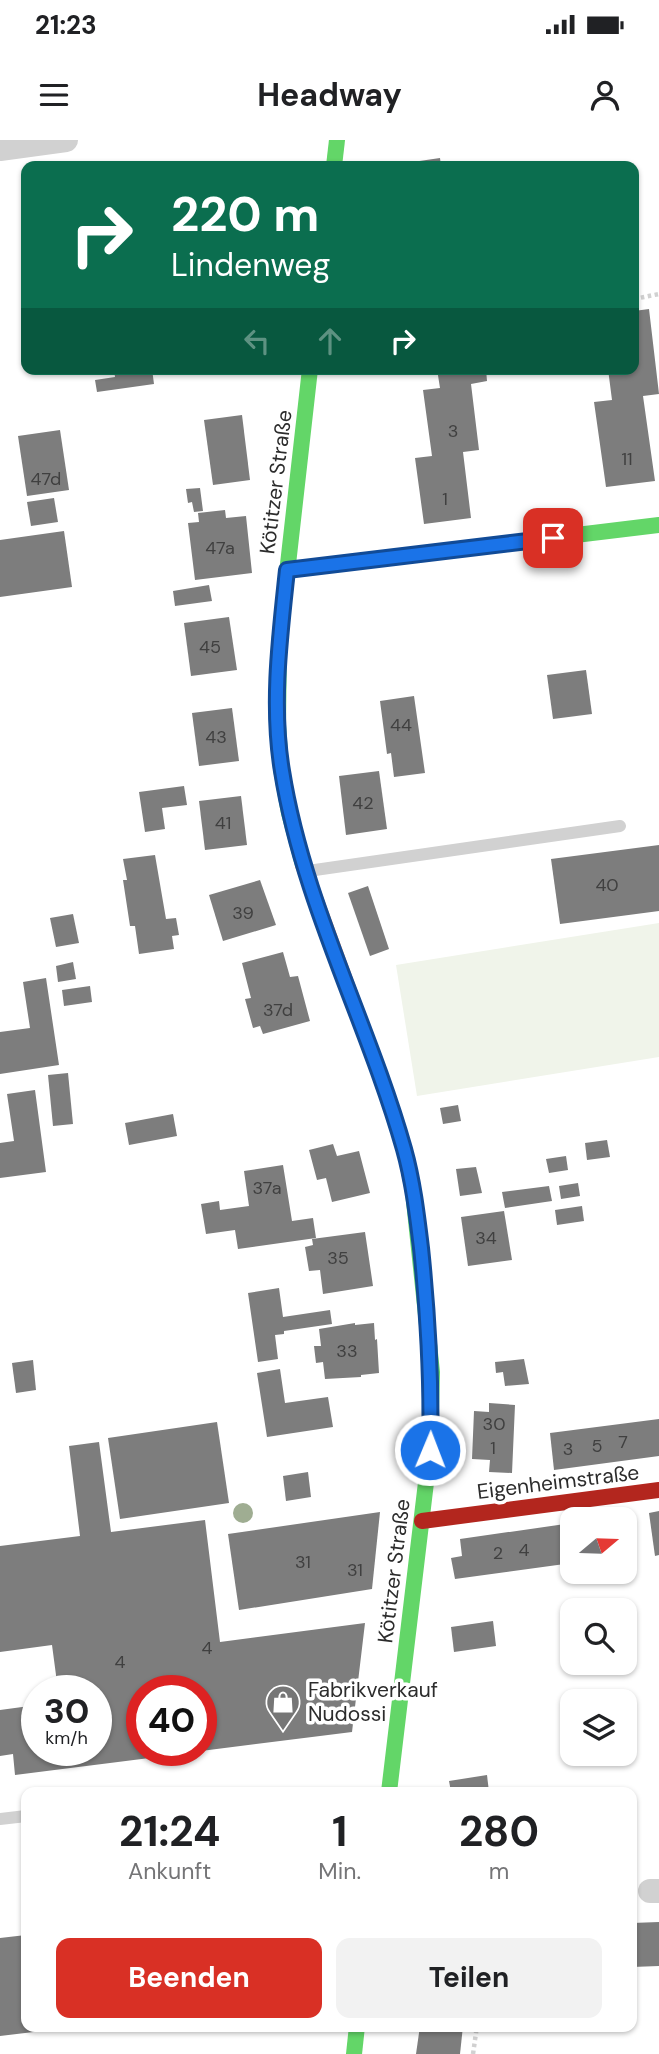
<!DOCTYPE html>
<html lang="de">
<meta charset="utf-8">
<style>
:root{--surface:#fff;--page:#f2f2f2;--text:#202124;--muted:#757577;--accent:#d93025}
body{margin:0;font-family:"DM Sans",sans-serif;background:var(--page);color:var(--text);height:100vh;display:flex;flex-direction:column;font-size:26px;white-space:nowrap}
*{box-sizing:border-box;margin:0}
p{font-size:23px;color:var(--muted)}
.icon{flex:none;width:38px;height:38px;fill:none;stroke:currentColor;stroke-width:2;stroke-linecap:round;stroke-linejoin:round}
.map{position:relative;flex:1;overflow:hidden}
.side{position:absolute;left:21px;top:1647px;width:616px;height:245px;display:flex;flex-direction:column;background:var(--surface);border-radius:14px;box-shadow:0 2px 5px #0004}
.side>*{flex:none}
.top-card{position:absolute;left:21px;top:21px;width:618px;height:214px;border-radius:14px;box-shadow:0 2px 5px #0004;background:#0b6e4f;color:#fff;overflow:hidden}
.needle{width:46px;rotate:71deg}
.buttons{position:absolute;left:560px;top:1367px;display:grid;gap:14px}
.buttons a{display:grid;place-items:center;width:77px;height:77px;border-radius:14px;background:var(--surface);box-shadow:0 2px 5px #0004;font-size:35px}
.speed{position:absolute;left:21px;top:1535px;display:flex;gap:14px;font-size:35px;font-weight:700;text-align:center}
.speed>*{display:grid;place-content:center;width:91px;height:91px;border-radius:50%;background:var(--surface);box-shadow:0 2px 5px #0004;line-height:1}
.speed small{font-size:18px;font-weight:400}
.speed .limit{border:10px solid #d22;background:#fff;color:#111}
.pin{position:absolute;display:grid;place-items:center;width:60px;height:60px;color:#fff;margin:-30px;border-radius:14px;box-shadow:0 4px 10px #0006}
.me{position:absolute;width:77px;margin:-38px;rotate:1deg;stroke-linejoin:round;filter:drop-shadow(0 0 5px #0008)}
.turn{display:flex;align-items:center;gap:24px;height:147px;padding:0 35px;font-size:32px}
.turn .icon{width:91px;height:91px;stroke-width:2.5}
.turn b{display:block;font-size:49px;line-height:60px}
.lanes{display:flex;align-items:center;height:66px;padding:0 35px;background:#0003;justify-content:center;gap:35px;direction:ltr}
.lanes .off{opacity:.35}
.eta{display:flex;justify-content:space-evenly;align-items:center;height:119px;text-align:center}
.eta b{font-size:42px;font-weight:700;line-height:49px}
.button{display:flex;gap:14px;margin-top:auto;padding:14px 35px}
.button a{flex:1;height:80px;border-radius:14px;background:var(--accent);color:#fff;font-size:28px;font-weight:700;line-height:80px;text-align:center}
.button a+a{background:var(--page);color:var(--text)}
.status{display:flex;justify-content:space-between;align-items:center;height:49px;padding:0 35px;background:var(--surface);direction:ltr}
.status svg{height:19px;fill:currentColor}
header{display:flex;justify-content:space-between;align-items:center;height:91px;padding:0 35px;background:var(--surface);font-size:32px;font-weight:700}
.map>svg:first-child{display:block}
.green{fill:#f0f4ea}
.building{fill:#7d7d7d}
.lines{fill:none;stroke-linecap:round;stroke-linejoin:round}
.path{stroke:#d1d1d1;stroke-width:4.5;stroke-dasharray:3.5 3.5;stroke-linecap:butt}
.lane{stroke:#d1d1d1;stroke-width:12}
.street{stroke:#d1d1d1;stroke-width:24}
.fast{stroke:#63d668;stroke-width:16}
.slow{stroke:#ff974d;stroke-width:16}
.jam{stroke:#b3261e;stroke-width:16}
.tree{fill:#9fad92}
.route-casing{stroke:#114b97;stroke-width:18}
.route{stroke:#1a73e8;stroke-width:12}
.labels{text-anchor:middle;stroke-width:7;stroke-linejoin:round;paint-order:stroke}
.number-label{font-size:18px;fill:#404040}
.street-label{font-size:21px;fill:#2c2c2c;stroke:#fff}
.poi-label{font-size:21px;fill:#2c2c2c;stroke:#fff;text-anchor:start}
</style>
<div class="status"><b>21:23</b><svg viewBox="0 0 49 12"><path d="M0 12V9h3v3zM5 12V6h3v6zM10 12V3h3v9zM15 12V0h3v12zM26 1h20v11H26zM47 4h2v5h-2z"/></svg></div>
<header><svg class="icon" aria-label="menu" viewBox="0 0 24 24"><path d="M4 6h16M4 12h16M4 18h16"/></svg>Headway<svg class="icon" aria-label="person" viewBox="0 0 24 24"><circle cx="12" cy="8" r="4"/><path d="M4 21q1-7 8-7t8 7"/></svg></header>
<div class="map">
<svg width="659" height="1914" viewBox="0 0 659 1914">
<rect width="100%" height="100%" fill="#fff"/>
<polygon class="green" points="659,783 659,917 417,956 396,825"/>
<g class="building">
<polygon points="440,18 441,26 392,26 392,25"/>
<polygon points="649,169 659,254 643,256 655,341 606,347 594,262 612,260 608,229 634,229 634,171"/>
<polygon points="114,229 152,229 154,244 97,252 95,240 115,237"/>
<polygon points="437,229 486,229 487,241 471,244 479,310 463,312 471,378 424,384 415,318 432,316 423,250 440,248"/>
<polygon points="242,275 250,340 213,345 204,280"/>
<polygon points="60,290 69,350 27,356 18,296"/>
<polygon points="200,348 203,371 194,372 192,362 188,363 186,349"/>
<polygon points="54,358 58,382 31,386 27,362"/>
<polygon points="225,370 226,378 246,376 252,433 195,440 188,383 199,382 198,373"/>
<polygon points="64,391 72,447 0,457 0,400"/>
<polygon points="209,445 212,461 175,466 173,451"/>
<polygon points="229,477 237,530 191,536 184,483"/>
<polygon points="586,530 592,574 553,579 547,535"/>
<polygon points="414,556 425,633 394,637 391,613 387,614 380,561"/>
<polygon points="232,568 239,621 199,626 192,573"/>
<polygon points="379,631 387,689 346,695 339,636"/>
<polygon points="184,646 187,665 162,668 165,689 145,692 139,652"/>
<polygon points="241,656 247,705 205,710 199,661"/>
<polygon points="659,705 659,771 560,784 551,719"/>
<polygon points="155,715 166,779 176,778 179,795 172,796 174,809 139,814 135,786 130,786 123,740 127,740 123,719"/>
<polygon points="260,740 276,785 223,801 209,755"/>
<polygon points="368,746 389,809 370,816 348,753"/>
<polygon points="73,774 79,803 56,807 50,778"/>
<polygon points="283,812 290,837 298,836 310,881 263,894 260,886 253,888 245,859 251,858 242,823"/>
<polygon points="73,822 76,839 58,842 56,826"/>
<polygon points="46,838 59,925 0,934 0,892 30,888 23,842"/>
<polygon points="90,846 92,862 64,866 62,850"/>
<polygon points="68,933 73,984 53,986 48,935"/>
<polygon points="35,950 46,1032 0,1038 0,1003 14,1001 7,954"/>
<polygon points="458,965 461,981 443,984 440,968"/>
<polygon points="173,974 177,996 129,1005 125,983"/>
<polygon points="607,1000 610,1017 587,1020 585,1003"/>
<polygon points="333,1004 337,1016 359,1011 370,1053 332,1062 326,1038 317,1040 309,1010"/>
<polygon points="566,1016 568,1030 549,1033 546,1019"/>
<polygon points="283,1025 292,1081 313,1078 316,1098 238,1109 235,1090 206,1094 201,1064 219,1061 220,1070 249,1066 244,1031"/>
<polygon points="476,1027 482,1053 460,1056 456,1029"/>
<polygon points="578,1043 580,1056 561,1059 559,1046"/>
<polygon points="549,1046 552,1061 505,1068 502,1052"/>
<polygon points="582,1066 584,1081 557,1085 555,1070"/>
<polygon points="504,1071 512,1120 468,1126 461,1077"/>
<polygon points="365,1092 373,1146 323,1154 320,1130 309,1131 305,1107 313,1105 312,1099"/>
<polygon points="279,1148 283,1177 330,1170 332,1184 284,1191 284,1194 275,1195 278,1219 258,1222 248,1153"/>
<polygon points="355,1183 355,1185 374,1183 375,1200 377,1199 379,1233 361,1235 361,1237 325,1239 323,1222 316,1223 314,1206 321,1206 319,1189"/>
<polygon points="524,1219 529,1244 505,1246 503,1232 496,1233 495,1222"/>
<polygon points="33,1220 36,1250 16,1253 12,1223"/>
<polygon points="280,1229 285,1263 328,1257 333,1287 267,1297 257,1233"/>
<polygon points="489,1263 515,1265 512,1333 489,1332 490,1320 472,1319 474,1271 489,1272"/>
<polygon points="659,1279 659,1316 554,1330 550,1293"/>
<polygon points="217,1282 229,1363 120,1379 108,1298"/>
<polygon points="99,1302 111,1392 205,1380 220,1502 365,1483 352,1592 201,1611 201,1550 142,1550 142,1610 197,1612 15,1635 13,1614 0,1616 0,1570 37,1565 37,1610 96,1610 96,1550 58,1550 52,1505 0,1512 0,1406 80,1396 69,1306"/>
<polygon points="308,1332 311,1357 286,1361 283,1336"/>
<polygon points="659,1371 659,1415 655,1416 649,1373"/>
<polygon points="380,1372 372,1449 239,1470 228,1394"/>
<polygon points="572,1383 572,1423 455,1439 451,1418 462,1416 460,1399"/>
<polygon points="493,1481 496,1506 454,1512 451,1487"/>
<polygon points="487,1635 489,1652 451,1652 449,1641"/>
<polygon points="659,1782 659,1826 632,1827 632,1783"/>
<polygon points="26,1795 26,1886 67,1888 0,1896 0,1798"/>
<polygon points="420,1886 463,1886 460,1914 416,1914"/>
</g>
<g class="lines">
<g class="path">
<polyline points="634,159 659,154"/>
<polyline points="473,1914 477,1886"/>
</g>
<g class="lane">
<polyline points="308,731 620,686"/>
<polyline points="0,1679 26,1676"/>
</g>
<g class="street">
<polyline points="0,9 66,0"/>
<polyline points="650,1751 659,1751"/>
</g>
<g class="fast">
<polyline points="334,26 337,0"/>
<polyline points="287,430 659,385"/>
<polyline points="303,725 289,673 281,629 278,585 279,504 310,229"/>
<polyline points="389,1652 430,1309 432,1232 413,1052"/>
<polyline points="354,1914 357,1886"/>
</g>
<polyline class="slow" points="303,725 389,960 405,1012 413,1052"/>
<polyline class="jam" points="422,1381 659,1350"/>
</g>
<circle class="tree" cx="243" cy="1373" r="10"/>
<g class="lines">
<g class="route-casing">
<path id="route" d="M430,1310C432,1241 428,1176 421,1108C417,1075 413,1041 404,1009C368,882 303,763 282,631C271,565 280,496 287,430L553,398"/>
</g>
<use href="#route" class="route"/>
</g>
<defs>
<g id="shop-pin" transform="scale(1.75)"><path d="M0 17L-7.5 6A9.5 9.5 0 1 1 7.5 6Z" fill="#767676" stroke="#fff"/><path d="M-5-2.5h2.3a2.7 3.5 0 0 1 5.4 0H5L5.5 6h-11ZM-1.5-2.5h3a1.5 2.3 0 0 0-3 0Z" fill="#fff"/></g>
</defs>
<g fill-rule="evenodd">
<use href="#shop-pin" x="283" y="1562"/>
</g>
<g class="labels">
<g class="number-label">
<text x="453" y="297">3</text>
<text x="627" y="325">11</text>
<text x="46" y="345">47d</text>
<text x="445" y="365">1</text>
<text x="220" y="414">47a</text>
<text x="210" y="513">45</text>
<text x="401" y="591">44</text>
<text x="216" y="603">43</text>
<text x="363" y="669">42</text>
<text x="223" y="689">41</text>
<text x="607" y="751">40</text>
<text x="243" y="779">39</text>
<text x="278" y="876">37d</text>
<text x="267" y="1054">37a</text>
<text x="486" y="1104">34</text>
<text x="338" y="1124">35</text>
<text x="347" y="1217">33</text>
<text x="494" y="1290">30</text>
<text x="623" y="1308">7</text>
<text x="597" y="1312">5</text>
<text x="493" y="1314">1</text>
<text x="568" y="1315">3</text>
<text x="524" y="1416">4</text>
<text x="498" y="1419">2</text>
<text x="303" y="1428">31</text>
<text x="355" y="1436">31</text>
<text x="207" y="1514">4</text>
<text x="120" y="1528">4</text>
</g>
<g class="street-label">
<text transform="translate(276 342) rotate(-83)" y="7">Kötitzer Straße</text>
<text transform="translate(558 1342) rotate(-7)" y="7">Eigenheimstraße</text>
<text transform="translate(394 1431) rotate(-83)" y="7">Kötitzer Straße</text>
</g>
<g class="poi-label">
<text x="308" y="1557">Fabrikverkauf<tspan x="308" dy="24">Nudossi</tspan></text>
</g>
</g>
</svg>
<div class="buttons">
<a><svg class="needle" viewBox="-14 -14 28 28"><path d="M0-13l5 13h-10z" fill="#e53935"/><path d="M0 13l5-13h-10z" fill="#757577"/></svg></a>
<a><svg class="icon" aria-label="search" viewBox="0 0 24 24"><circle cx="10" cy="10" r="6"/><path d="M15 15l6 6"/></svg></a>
<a><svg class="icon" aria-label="layers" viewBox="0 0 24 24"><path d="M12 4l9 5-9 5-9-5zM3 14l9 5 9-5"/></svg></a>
</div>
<div class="speed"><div>30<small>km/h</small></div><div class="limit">40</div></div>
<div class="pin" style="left:553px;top:398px;background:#d93025"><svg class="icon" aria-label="arrive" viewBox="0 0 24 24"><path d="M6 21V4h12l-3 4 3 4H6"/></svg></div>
<svg class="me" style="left:430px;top:1310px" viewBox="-20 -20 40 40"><circle r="17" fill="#1a73e8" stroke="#fff" stroke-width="3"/><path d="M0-11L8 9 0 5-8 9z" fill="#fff"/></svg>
<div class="top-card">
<div class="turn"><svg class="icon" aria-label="right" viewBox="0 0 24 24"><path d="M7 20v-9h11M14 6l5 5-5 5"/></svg><div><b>220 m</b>Lindenweg</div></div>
<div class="lanes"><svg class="icon off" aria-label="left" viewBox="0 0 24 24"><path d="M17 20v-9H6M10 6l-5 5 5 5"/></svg><svg class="icon off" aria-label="ahead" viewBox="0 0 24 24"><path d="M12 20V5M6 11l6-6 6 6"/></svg><svg class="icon" aria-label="right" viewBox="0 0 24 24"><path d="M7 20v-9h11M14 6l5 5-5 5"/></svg></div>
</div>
<section class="side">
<div class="eta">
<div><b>21:24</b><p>Ankunft</p></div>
<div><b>1</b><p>Min.</p></div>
<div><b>280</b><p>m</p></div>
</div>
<div class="button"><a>Beenden</a><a>Teilen</a></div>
</section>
</div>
